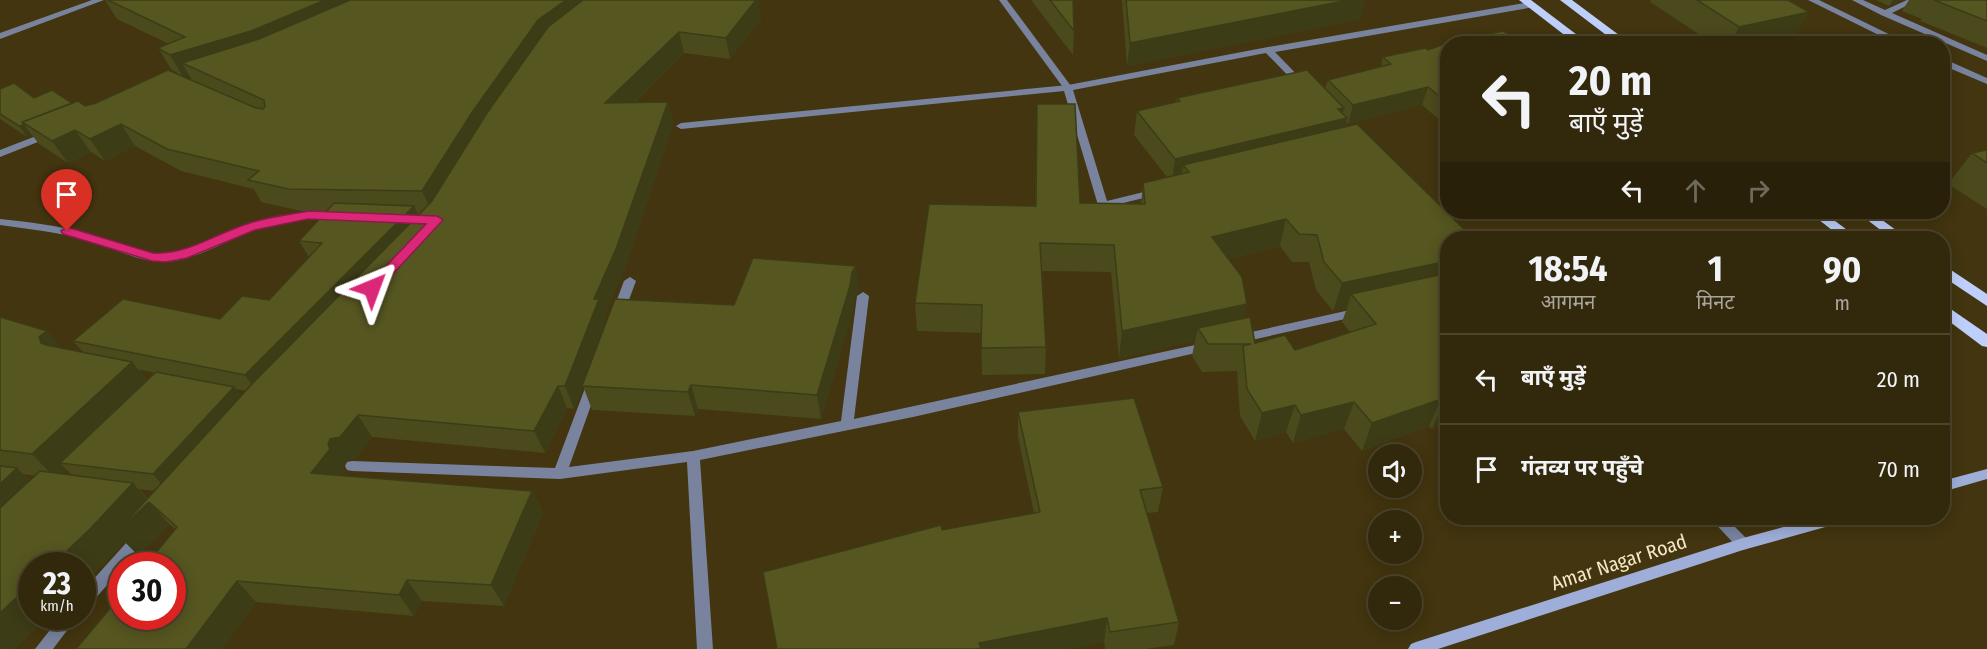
<!DOCTYPE html>
<html lang="hi">
<meta charset="utf-8">
<style>
:root{--surface:#32280b;--page:#3a3014;--text:#f1f3f6;--muted:#a8a69d;--line:#4d442c}
body{margin:0;font-family:"Fira Sans Condensed","Noto Sans Devanagari",sans-serif;background:var(--page);color:var(--text);height:100vh;display:flex;flex-direction:column;font-size:22px;white-space:nowrap}
*{box-sizing:border-box;margin:0}
p{font-size:20px;color:var(--muted)}
.icon{flex:none;width:33px;height:33px;fill:none;stroke:currentColor;stroke-width:2;stroke-linecap:round;stroke-linejoin:round}
.map{position:relative;flex:1;overflow:hidden}
.drawer{position:absolute;left:1440px;top:231px;width:510px;height:294px;display:flex;flex-direction:column;background:var(--surface);border-radius:24px;box-shadow:0 3px 15px #0003,0 0 0 2px var(--line)}
.drawer>*{flex:none}
.guide{position:absolute;left:1440px;top:36px;width:510px;height:183px;border-radius:24px;box-shadow:0 3px 15px #0003,0 0 0 2px var(--line);background:#32280b;color:var(--text);overflow:hidden}
.tools{position:absolute;left:1368px;top:444px;display:grid;gap:12px}
.tools a{display:grid;place-items:center;width:54px;height:54px;border-radius:50%;background:var(--surface);box-shadow:0 3px 15px #0003,0 0 0 2px var(--line);font-size:30px}
.speed{position:absolute;left:18px;top:552px;display:flex;gap:12px;font-size:30px;font-weight:700;text-align:center}
.speed>*{display:grid;place-content:center;width:78px;height:78px;border-radius:50%;background:var(--surface);box-shadow:0 3px 15px #0003,0 0 0 2px var(--line);line-height:1}
.speed small{font-size:15px;font-weight:400}
.speed .limit{border:9px solid #d22;background:#fff;color:#111}
.pin{position:absolute;display:grid;place-items:center;width:51px;height:51px;color:#fff;margin:-62px -26px;border-radius:50% 50% 50% 0;rotate:-45deg;box-shadow:0 0 6px #0007}
.pin .icon{rotate:45deg}
.me{position:absolute;width:66px;margin:-33px;rotate:44deg;stroke-linejoin:round;filter:drop-shadow(0 0 4px #0008)}
.turn{display:flex;align-items:center;gap:21px;height:126px;padding:0 30px;font-size:27px}
.turn .icon{width:78px;height:78px;stroke-width:2.5}
.turn b{display:block;font-size:42px;line-height:51px}
.lanes{display:flex;align-items:center;height:57px;padding:0 30px;background:#0003;justify-content:center;gap:30px;direction:ltr}
.lanes .off{opacity:.35}
.eta{display:flex;justify-content:space-evenly;align-items:center;height:102px;text-align:center}
.eta b{font-size:36px;font-weight:700;line-height:42px}
ul{padding:0;list-style:none}
li{display:flex;align-items:center;gap:18px;height:90px;padding:0 30px;border-top:2px solid var(--line)}
li div{flex:1}
li b{display:block;font-size:22px}
li em{font-style:normal}
.map>svg:first-child{display:block}
.lines{fill:none;stroke-linecap:round;stroke-linejoin:round}
.lane{fill:#79839e;fill-rule:evenodd}
.street{fill:#79839e;fill-rule:evenodd}
.secondary{fill:#9eaed8;fill-rule:evenodd}
.primary{fill:#bfcffb;fill-rule:evenodd}
.wall{fill:#4a4a1c;fill-rule:evenodd}
.shaded-wall{fill:#3c3c17}
.building{fill:#565621;stroke:#3c3c17;stroke-width:1.5}
.route{fill:#db2777;stroke:#8e194d;stroke-width:1.5}
.labels{text-anchor:middle;stroke-width:6;stroke-linejoin:round;paint-order:stroke}
.near-street-label{font-size:20px;fill:#f5e7c5;stroke:#42350f}
</style>
<div class="map">
<svg width="1987" height="649" viewBox="0 0 1987 649">
<rect width="100%" height="100%" fill="#42350f"/>
<g class="lines">
<polygon class="lane" points="999,0 1007,0 1071,86 1071,90 1065,90"/>
<g class="street">
<polygon points="92,0 104,0 0,39 0,33"/>
<polygon points="1808,0 1819,0 1909,44 1897,44"/>
<polygon points="1852,0 1863,0 1885,10 1907,0 1918,0 1892,13 1987,55 1987,61 1881,15"/>
<polygon points="1531,2 1535,5 1534,7 1275,52 1305,83 1307,85 1302,88 1299,87 1266,53 1073,90 1107,201 1156,189 1161,192 1160,194 1107,207 1099,219 1095,220 1090,217 1098,205 1064,91 681,129 676,126 681,123 1068,85 1268,47"/>
<polygon points="1942,58 1987,78 1987,84 1942,65"/>
<polygon points="49,131 54,134 53,136 0,157 0,150"/>
<path d="M308,212L338,213L343,216C335,223 319,218 308,218C299,219 290,220 281,222C244,229 200,261 165,262C138,262 111,247 86,240C57,232 29,229 0,225V219C31,222 60,226 90,234C114,240 140,254 164,254C189,254 222,234 246,225C266,218 287,214 308,212Z"/>
<polygon points="630,277 636,281 624,313 622,316 614,316 612,313 624,281"/>
<polygon points="863,292 869,296 854,419 1209,342 1215,346 1209,350 913,417 700,460 713,649 697,649 687,462 560,479 352,471 347,470 345,466 347,462 352,461 555,468 587,383 589,380 597,380 599,383 569,467 693,451 841,421 857,296"/>
<polygon points="1359,308 1363,309 1365,312 1363,315 1238,343 1232,339 1238,335"/>
<polygon points="1710,518 1726,518 1748,540 1750,544 1748,548 1743,550 1738,548"/>
<polygon points="141,530 146,532 148,536 146,540 124,566 122,566 122,568 87,608 82,609 82,592 136,532"/>
<polygon points="61,616 78,616 53,649 35,649"/>
</g>
<g class="secondary">
<polygon points="1987,469 1987,479 1942,492 1942,481"/>
<polygon points="1817,518 1843,518 1841,522 1836,524 1743,550 1438,649 1408,649 1411,644 1416,642 1743,538"/>
</g>
<g class="primary">
<polygon points="1519,0 1531,0 1589,44 1576,44"/>
<polygon points="1560,0 1572,0 1631,44 1618,44"/>
<polygon points="1809,212 1823,212 1858,238 1842,238"/>
<polygon points="1857,212 1871,212 1907,238 1891,238"/>
<polygon points="1942,264 1987,294 1987,306 1942,276"/>
<polygon points="1942,303 1987,334 1987,347 1982,346 1942,316"/>
</g>
</g>
<g class="wall">
<path d="M105,0H758L761,19L730,59L684,53L634,103L668,102L673,124L624,271L604,316L606,322L859,290L855,296L853,310L821,419L698,409L695,416L592,410L583,386L574,409L567,408L545,453L372,437L355,459L345,461L343,467L345,471L342,476L532,491L543,513L504,606L422,601L414,616L256,602L222,649H76L175,529L169,524L138,555L124,541L115,552L14,649H0V317L47,331L62,348L83,352L73,341L220,319L269,300L309,257L299,241L326,212L301,211L261,202L254,189L181,171L135,146L105,161L91,152L68,163L39,144L32,135L27,137L0,119V89L34,98L85,106L182,76L171,69L158,48L169,44L117,19ZM189,75L192,81L183,77ZM139,370L147,371L154,373L147,380ZM236,389L246,391L241,396ZM66,469L72,475L61,474ZM23,474L35,476L30,480ZM139,489L155,491L148,499Z"/>
<polygon points="1031,0 1073,0 1074,31 1073,55"/>
<polygon points="1122,0 1365,0 1360,19 1127,66"/>
<polygon points="1651,0 1788,0 1809,12 1795,36 1761,44 1714,44 1650,2"/>
<polygon points="1876,0 1902,0 1889,6"/>
<polygon points="1909,0 1987,0 1987,48 1920,21 1922,19 1902,11"/>
<path d="M1448,44V127L1422,105L1348,124L1346,122L1345,127L1448,238V423L1432,429L1429,426L1362,451L1344,429L1293,443L1286,432L1255,441L1240,416L1237,371L1202,372L1192,356L1195,341L1119,358L1111,272L1042,271L1046,347L1045,374L982,375L981,333L917,331L915,303L1035,206L1037,104L1080,203L1141,204L1143,183L1167,177L1134,135L1137,111L1176,102L1177,98L1325,88L1328,80L1381,66L1383,57L1428,50ZM1280,246L1292,262H1309L1316,290L1333,311L1347,308L1342,322L1350,332L1295,350L1255,343L1244,318L1228,259Z"/>
<polygon points="1987,150 1987,209 1948,184 1972,153"/>
<polygon points="1018,412 1163,487 1158,512 1147,513 1179,622 1174,645 1146,649 1105,649 1104,642 1066,649 777,649 942,530 1034,513 1018,437"/>
</g>
<g class="shaded-wall">
<polygon points="325,0 383,0 182,63 189,75 183,77 170,55"/>
<polygon points="566,0 599,0 433,214 422,191 473,111 538,20"/>
<polygon points="756,0 758,0 761,19 730,59 726,38"/>
<polygon points="1349,0 1365,0 1360,19 1127,66 1130,43"/>
<polygon points="1893,0 1902,0 1889,6"/>
<polygon points="1809,12 1795,36 1761,44 1730,44 1739,27"/>
<polygon points="679,32 684,53 611,125 605,103"/>
<polygon points="1428,87 1422,105 1348,124 1353,105"/>
<polygon points="668,102 673,124 624,271 604,316 607,322 574,409 565,386 594,299"/>
<polygon points="1344,108 1341,120 1347,118 1341,142 1189,172 1183,165 1181,181 1172,183 1175,159"/>
<polygon points="121,124 135,146 105,161 90,139"/>
<polygon points="24,125 32,135 27,137 19,126"/>
<polygon points="75,130 91,152 68,163 52,141"/>
<polygon points="414,206 423,225 258,394 245,375"/>
<polygon points="1286,219 1280,246 1207,264 1212,237"/>
<polygon points="1448,261 1448,287 1351,294 1347,308 1333,311 1342,283"/>
<polygon points="856,266 859,290 855,296 853,310 821,419 817,395 852,272"/>
<polygon points="1247,304 1241,331 1198,328 1195,341 1119,358 1122,331"/>
<polygon points="47,331 69,356 41,343 39,337"/>
<polygon points="132,362 152,386 60,463 66,469 56,479 32,454"/>
<polygon points="691,385 698,409 695,416 688,392"/>
<polygon points="558,386 567,408 545,453 534,431"/>
<polygon points="234,387 248,405 169,493 153,474"/>
<polygon points="1441,399 1429,426 1362,451 1372,423"/>
<polygon points="1448,400 1448,423 1432,429 1444,402"/>
<polygon points="1354,402 1344,429 1293,443 1301,415"/>
<polygon points="1295,405 1286,432 1255,441 1262,413"/>
<polygon points="358,415 372,437 355,459 345,461 343,467 345,471 326,495 311,473 328,445 330,439"/>
<polygon points="17,468 42,493 0,533 0,484"/>
<polygon points="133,483 169,524 138,555 124,541 115,552 82,583 82,566 51,566"/>
<polygon points="532,491 543,513 504,606 491,585"/>
<polygon points="407,580 422,601 414,616 399,595"/>
<polygon points="237,581 256,602 222,649 186,649"/>
<polygon points="32,583 32,616 48,616 14,649 0,649 0,613"/>
<polygon points="1107,618 1104,642 1066,649 977,649 979,643"/>
</g>
<g class="building">
<polygon points="108,0 325,0 251,31 170,55 158,48 185,37"/>
<polygon points="350,0 566,0 538,20 473,111 422,191 288,189 248,180 259,171 167,149 121,124 90,139 75,130 52,141 22,122 78,101 85,106 96,103 168,70 256,108 263,109 265,106 264,100 182,63 259,39"/>
<polygon points="583,0 756,0 726,38 679,32 605,103 668,102 616,249 594,299 599,299 565,386 558,386 534,431 358,415 340,437 330,439 328,445 330,449 311,473 532,491 491,585 407,580 399,595 237,581 186,649 76,649 122,594 122,616 172,616 172,566 145,566 177,527 149,502 116,533 253,383 432,201 487,113 548,27"/>
<polygon points="1050,0 1073,0 1074,31"/>
<polygon points="1126,0 1349,0 1130,43"/>
<polygon points="1697,0 1788,0 1809,12 1739,27"/>
<polygon points="1934,0 1987,0 1987,21"/>
<polygon points="1503,31 1526,44 1448,44 1448,103 1428,87 1353,105 1328,80 1391,64 1383,57 1425,48 1428,50 1450,42"/>
<polygon points="1307,70 1344,108 1338,109 1347,118 1175,159 1137,111 1180,101 1177,98"/>
<polygon points="14,83 34,98 52,90 72,103 22,122 24,125 19,126 0,114 0,89"/>
<polygon points="1037,104 1075,104 1080,203 1145,204 1143,183 1189,172 1183,165 1357,124 1473,238 1448,238 1448,261 1342,283 1324,262 1317,235 1299,234 1286,219 1212,237 1242,277 1247,304 1122,331 1114,245 1040,243 1046,347 981,348 982,305 915,303 929,204 1036,206"/>
<polygon points="1987,150 1987,163 1972,153"/>
<polygon points="334,203 414,206 245,375 73,341 123,299 220,319 242,296 269,300 322,243 299,241"/>
<polygon points="753,258 856,266 852,272 850,286 817,395 691,385 688,392 582,386 615,299 734,305"/>
<polygon points="1448,273 1448,400 1444,402 1441,399 1372,423 1354,402 1301,415 1295,405 1262,413 1247,389 1243,346 1251,344 1208,344 1198,328 1250,317 1255,343 1285,335 1295,350 1376,324 1351,294"/>
<polygon points="0,317 47,331 39,337 41,343 46,345 132,362 32,454 0,450"/>
<polygon points="156,372 234,387 153,474 60,463"/>
<polygon points="1134,398 1163,487 1140,490 1179,622 1110,632 1107,618 979,643 981,648 977,649 777,649 763,572 941,525 942,530 1040,512 1018,412"/>
<polygon points="0,466 17,468 0,484"/>
<polygon points="40,471 133,483 91,528 51,566 32,566 32,583 0,613 0,508"/>
</g>
<path class="route" d="M308,211L437,216L443,220L377,291L372,293L366,288L368,285L426,224L308,219L255,230L187,258L166,262L152,261L63,234L61,231L67,227L153,253C187,255 215,234 247,224C266,217 288,215 308,211Z"/>
<g class="labels">
<g class="near-street-label">
<text transform="translate(1619 562) rotate(-18)" y="7">Amar Nagar Road</text>
</g>
</g>
</svg>
<div class="tools">
<a><svg class="icon" aria-label="sound" viewBox="0 0 24 24"><path d="M4 9h4l5-4v14l-5-4H4zM17 9q2 3 0 6"/></svg></a>
<a>+</a>
<a>−</a>
</div>
<div class="speed"><div>23<small>km/h</small></div><div class="limit">30</div></div>
<div class="pin" style="left:67px;top:231px;background:#d93025"><svg class="icon" aria-label="arrive" viewBox="0 0 24 24"><path d="M6 21V4h12l-3 4 3 4H6"/></svg></div>
<svg class="me" style="left:372px;top:288px" viewBox="-20 -20 40 40"><path d="M0-17L14 15 0 8-14 15z" fill="#db2777" stroke="#fff" stroke-width="4"/></svg>
<div class="guide">
<div class="turn"><svg class="icon" aria-label="left" viewBox="0 0 24 24"><path d="M17 20v-9H6M10 6l-5 5 5 5"/></svg><div><b>20 m</b>बाएँ मुड़ें</div></div>
<div class="lanes"><svg class="icon" aria-label="left" viewBox="0 0 24 24"><path d="M17 20v-9H6M10 6l-5 5 5 5"/></svg><svg class="icon off" aria-label="ahead" viewBox="0 0 24 24"><path d="M12 20V5M6 11l6-6 6 6"/></svg><svg class="icon off" aria-label="right" viewBox="0 0 24 24"><path d="M7 20v-9h11M14 6l5 5-5 5"/></svg></div>
</div>
<section class="drawer">
<div class="eta">
<div><b>18:54</b><p>आगमन</p></div>
<div><b>1</b><p>मिनट</p></div>
<div><b>90</b><p>m</p></div>
</div>
<ul>
<li><svg class="icon" aria-label="left" viewBox="0 0 24 24"><path d="M17 20v-9H6M10 6l-5 5 5 5"/></svg><div><b>बाएँ मुड़ें</b></div><em>20 m</em></li>
<li><svg class="icon" aria-label="arrive" viewBox="0 0 24 24"><path d="M6 21V4h12l-3 4 3 4H6"/></svg><div><b>गंतव्य पर पहुँचे</b></div><em>70 m</em></li>
</ul>
</section>
</div>
